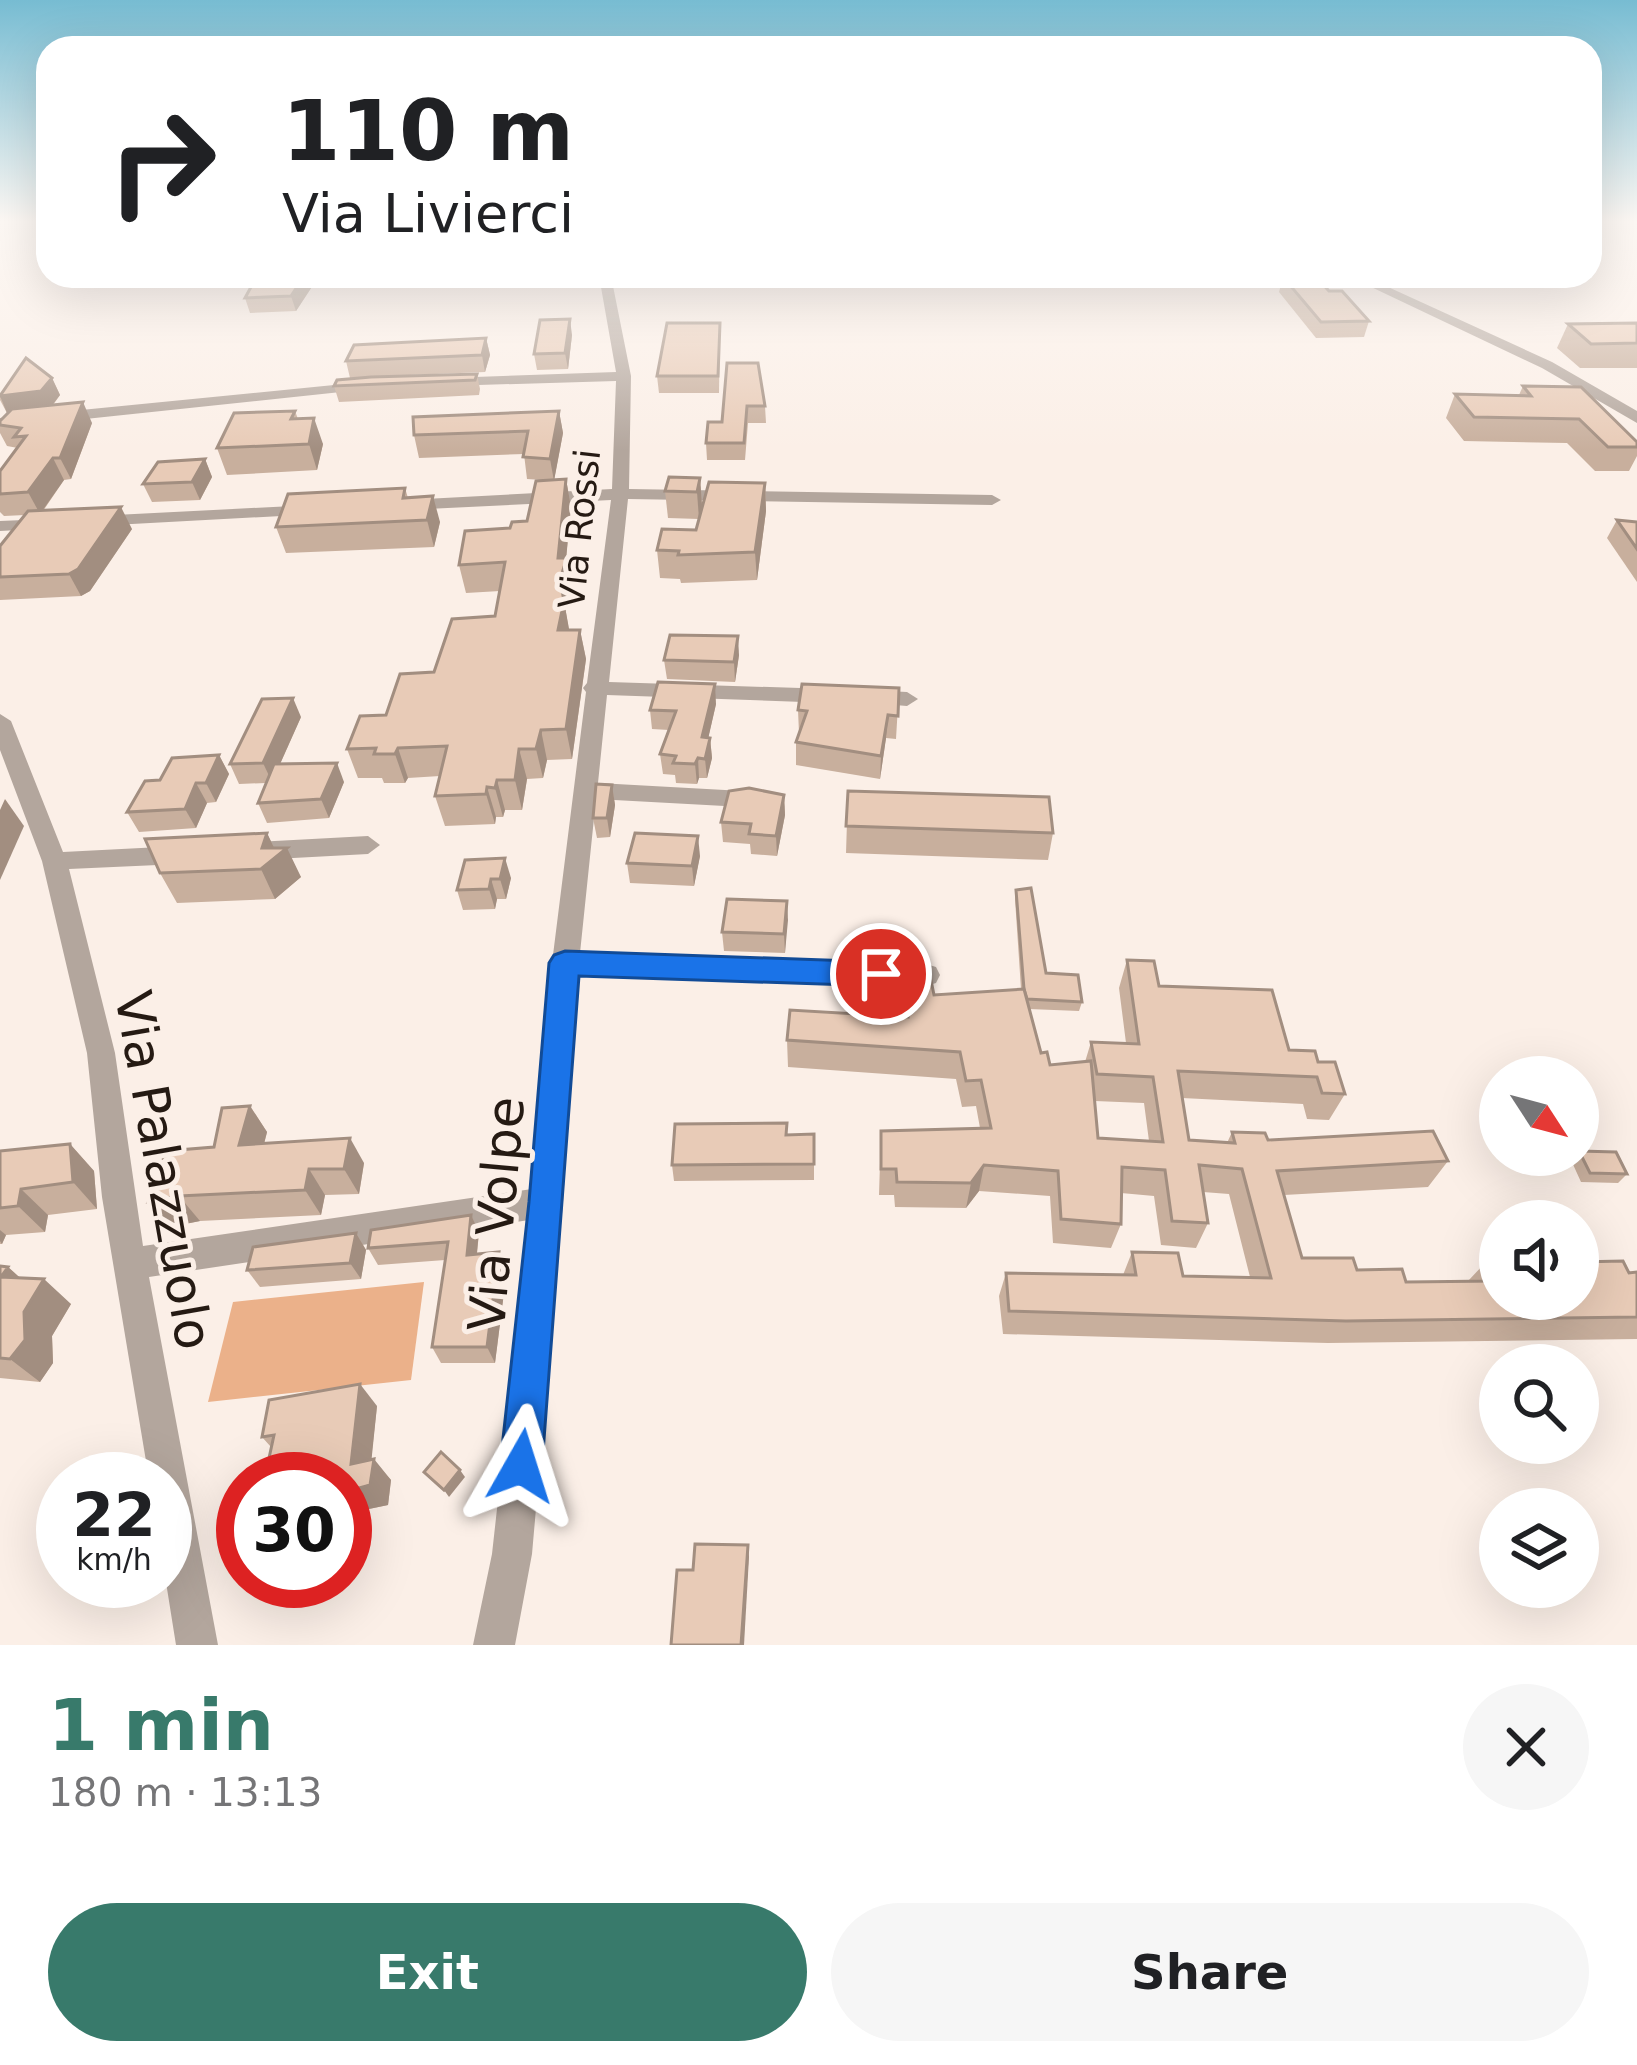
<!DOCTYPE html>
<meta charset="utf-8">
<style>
:root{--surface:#fff;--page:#f6f6f6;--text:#202124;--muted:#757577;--accent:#387a6b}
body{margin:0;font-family:"DejaVu Sans",sans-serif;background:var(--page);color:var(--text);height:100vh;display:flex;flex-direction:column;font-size:45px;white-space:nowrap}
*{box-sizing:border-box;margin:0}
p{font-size:39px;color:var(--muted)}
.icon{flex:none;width:66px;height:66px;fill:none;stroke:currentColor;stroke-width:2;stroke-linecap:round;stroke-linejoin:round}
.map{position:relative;height:1645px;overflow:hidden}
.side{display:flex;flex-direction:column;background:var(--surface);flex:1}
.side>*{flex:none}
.top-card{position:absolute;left:36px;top:36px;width:1566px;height:252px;border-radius:36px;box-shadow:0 12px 48px #0002;background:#fff;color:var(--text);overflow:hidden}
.needle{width:78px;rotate:126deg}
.fabs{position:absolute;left:1479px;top:1056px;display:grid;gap:24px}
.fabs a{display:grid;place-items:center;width:120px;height:120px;border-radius:50%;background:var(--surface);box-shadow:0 12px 48px #0002;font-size:60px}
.speed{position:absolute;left:36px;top:1452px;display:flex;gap:24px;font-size:60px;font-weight:700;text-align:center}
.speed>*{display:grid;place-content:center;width:156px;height:156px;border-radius:50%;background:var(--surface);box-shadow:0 12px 48px #0002;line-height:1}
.speed small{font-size:30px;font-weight:400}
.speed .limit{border:18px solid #d22;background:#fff;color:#111}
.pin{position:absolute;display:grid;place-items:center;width:102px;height:102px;color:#fff;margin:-51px;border:6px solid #fff;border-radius:50%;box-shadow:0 3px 12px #0007}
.me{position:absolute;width:132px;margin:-66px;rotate:6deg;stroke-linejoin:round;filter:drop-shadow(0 0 9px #0008)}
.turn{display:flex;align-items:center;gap:42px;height:252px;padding:0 48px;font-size:54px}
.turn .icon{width:156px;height:156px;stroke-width:2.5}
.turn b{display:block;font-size:84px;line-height:102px}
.round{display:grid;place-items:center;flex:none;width:126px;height:126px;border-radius:63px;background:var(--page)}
.head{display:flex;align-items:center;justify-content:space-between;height:204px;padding:0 48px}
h1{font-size:72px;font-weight:800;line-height:90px;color:var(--accent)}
.primary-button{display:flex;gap:24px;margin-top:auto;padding:24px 48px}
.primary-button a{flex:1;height:138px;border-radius:72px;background:var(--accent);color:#fff;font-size:48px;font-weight:800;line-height:138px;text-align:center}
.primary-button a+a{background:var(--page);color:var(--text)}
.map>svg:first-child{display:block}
.green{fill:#ebb18a}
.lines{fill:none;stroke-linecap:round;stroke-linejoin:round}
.minor{fill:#b3a69d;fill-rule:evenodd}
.wall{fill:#c8af9d;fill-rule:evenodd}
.shaded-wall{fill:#a28e80}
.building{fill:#e8cbb7;stroke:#a28e80;stroke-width:3}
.route{fill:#1a73e8;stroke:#114b97;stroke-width:3}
.labels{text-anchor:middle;stroke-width:10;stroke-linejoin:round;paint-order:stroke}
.far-street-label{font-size:36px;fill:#251a13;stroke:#fbefe7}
.near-street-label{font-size:51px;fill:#251a13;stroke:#fbefe7}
</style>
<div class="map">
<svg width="1637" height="1645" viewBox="0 0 1637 1645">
<rect width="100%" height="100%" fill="#fbefe7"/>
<polygon class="green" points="424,1282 411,1380 208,1402 233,1302"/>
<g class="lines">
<g class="minor">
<polygon points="599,276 611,276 631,376 629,489 992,495 1001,500 992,505 628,499 609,682 831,689 842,696 831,703 607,695 598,783 743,791 755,799 743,807 596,799 580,953 926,964 936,967 940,975 936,983 926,986 578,974 563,1202 532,1554 515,1645 473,1645 492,1554 529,1220 149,1277 218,1645 176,1645 165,1576 165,1479 149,1479 102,1197 87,1053 42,861 0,750 0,714 11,721 63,852 180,846 189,849 192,855 189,861 180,864 69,869 115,1053 143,1246 532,1189 552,963 586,692 583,688 587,683 611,500 406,510 397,505 406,500 612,489 616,381 446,386 439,382 446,378 616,372"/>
<polygon points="1348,276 1364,276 1552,362 1637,411 1637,423 1542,368"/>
<polygon points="364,382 371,386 369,389 0,428 0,418"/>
<polygon points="312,505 318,506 318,514 95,526 86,521 95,516"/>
<polygon points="48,519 54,520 54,528 0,531 0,521"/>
<polygon points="866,690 907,692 918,699 907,706 858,702 855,697 858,692"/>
<polygon points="368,836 380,845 368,854 256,860 244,851 256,842"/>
</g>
</g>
<g class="wall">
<polygon points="319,276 296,311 250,313 245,298"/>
<polygon points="1283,277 1329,291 1369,321 1364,337 1316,338 1279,292"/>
<polygon points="720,323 719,393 659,393 657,376"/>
<polygon points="1637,323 1637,368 1580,368 1557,348 1568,324"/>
<polygon points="572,335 568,369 537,370 534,354"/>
<polygon points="486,338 490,355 485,372 385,376 477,374 480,389 479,395 339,402 334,386 367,377 350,378 346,361"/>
<polygon points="727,363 765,406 766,423 748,423 745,460 707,460 706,443 722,422"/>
<polygon points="52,378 60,395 53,405 92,423 71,479 64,480 43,511 132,529 90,591 81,596 0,600 0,546 25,515 4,516 0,512 0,471 18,448 7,446 0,433 0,421 7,413 0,400 0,393"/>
<polygon points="1523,386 1637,442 1637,456 1629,471 1595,471 1567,443 1464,441 1446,418 1455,394 1519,395"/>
<polygon points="295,411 298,419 323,444 317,470 227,475 217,448"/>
<polygon points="559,411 563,433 554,480 566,479 571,507 566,558 572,586 565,607 569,630 580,630 586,659 572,759 547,760 543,778 527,779 522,810 505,810 503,817 496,817 495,824 445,826 435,796 440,776 408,778 405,783 384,783 382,778 358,778 347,749 495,616 500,591 466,593 459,565 510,528 527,521 543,480 527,479 524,454 419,458 414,435"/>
<polygon points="205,459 212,477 200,500 152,502 143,484"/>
<polygon points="700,478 702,505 699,519 668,518 665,491"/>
<polygon points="765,483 766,511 757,580 681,583 680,579 660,578 657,550 696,530"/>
<polygon points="405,488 408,498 440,522 434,547 286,553 276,527"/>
<polygon points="1617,520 1637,522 1637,582 1607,538"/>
<polygon points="739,655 735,682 667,679 664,660"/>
<polygon points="899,688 896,739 886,738 880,779 796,765 796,742 799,733 798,710"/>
<polygon points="716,704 708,738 710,738 712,758 707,778 699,778 697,784 676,783 675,775 663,774 660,754 669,730 652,729 650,710"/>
<polygon points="301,717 280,764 344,782 329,818 267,823 258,803 266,783 239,784 230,764"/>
<polygon points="219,755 229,774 216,802 207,803 196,828 139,832 127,812 160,780"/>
<polygon points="612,785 615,805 610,837 597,838 593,818"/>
<polygon points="848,791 1053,833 1048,860 846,853"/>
<polygon points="784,795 785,815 777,856 751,854 750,844 723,842 721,822"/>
<polygon points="267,833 274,848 301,877 275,899 177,903 160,873"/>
<polygon points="700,856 694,886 630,883 627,863"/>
<polygon points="465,860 511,878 506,899 497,899 495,909 463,910 457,890"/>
<path d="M1016,890L1046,973L1082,1002L1079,1011L1029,1009L1041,1053L1050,1065L1085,1062L1091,1042L1126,1043L1119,988L1127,960L1159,986L1289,1050L1318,1062L1345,1094L1329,1120L1307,1119L1303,1104L1182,1098L1189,1140L1227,1143L1232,1132L1268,1140L1448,1161L1428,1187L1284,1195L1302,1258L1406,1282L1468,1281L1485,1263L1637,1272V1339L1328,1343L1003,1334L999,1296L1006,1273L1123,1275L1132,1252L1183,1276L1250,1277L1229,1194L1203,1192L1208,1223L1196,1248L1161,1245L1154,1196L1121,1193V1224L1111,1248L1053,1243L1050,1196L979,1191L966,1208L895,1207L894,1195H879L881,1131L980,1128L976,1106L962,1107L956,1079L788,1067L787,1040L904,1017L903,996L905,969L934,995L1021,989L1015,899ZM1095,1101L1144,1103L1149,1141L1098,1138Z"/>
<polygon points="787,901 785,953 724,951 722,932"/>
<polygon points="250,1106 267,1132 264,1144 364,1163 359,1194 325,1195 321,1215 200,1221 170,1227 148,1202 214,1147"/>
<polygon points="814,1134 814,1180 674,1181 672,1165 787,1135"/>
<polygon points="70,1144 94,1171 97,1209 48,1215 45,1232 6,1235 2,1244 0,1244 0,1151"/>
<polygon points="1579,1151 1627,1174 1618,1183 1581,1182 1571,1160 1575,1155 1578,1155"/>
<polygon points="471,1215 479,1232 477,1254 507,1269 495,1363 441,1363 432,1347 445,1260 378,1265 368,1248"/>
<polygon points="356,1233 366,1250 361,1279 260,1287 247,1270"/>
<polygon points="0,1266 8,1267 20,1278 71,1304 52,1336 53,1363 40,1382 0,1378"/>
<polygon points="377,1406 371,1460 391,1480 388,1505 364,1510 357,1528 345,1538 345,1479 266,1472 271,1447 262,1437"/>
</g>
<g class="shaded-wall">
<polygon points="304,276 319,276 296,311 291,296"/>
<polygon points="570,319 572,335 568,369 565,353"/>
<polygon points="486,338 490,355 485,372 482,355"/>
<polygon points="52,378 60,395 50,408 7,413 0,396"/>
<polygon points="83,402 92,423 71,479 60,458"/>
<polygon points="559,411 563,433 554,481 550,459"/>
<polygon points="314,418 323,444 317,470 309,444"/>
<polygon points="53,458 64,480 40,514 28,492"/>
<polygon points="205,459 212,477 200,500 192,482"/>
<polygon points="700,478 702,505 699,519 697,492"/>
<polygon points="566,479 571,507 566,560 567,558 572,586 565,607 558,558"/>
<polygon points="765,483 766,511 757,580 755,552"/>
<polygon points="433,496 440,522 434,547 427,520"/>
<polygon points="121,507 132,529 90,591 81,596 69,574"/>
<polygon points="564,601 569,629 558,630"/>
<polygon points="580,630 586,659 572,759 566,729"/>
<polygon points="738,636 739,655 735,682 734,662"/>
<polygon points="715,684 716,704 704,757 702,737"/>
<polygon points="293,698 301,717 272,782 263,763"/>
<polygon points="888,715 886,738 880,779 881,756"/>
<polygon points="541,730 547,760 543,778 536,749"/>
<polygon points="710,738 712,758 707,778 705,759"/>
<polygon points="398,748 408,778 405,783 395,754"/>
<polygon points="519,749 527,779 522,810 515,780"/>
<polygon points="219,755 229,774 216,802 206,783"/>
<polygon points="698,758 699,778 697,784 695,764"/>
<polygon points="337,763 344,782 329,818 321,799"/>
<polygon points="497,780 505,810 503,817 495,788"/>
<polygon points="196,783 207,803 196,828 185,809"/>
<polygon points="612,785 615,805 610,837 607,818"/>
<polygon points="487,787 496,817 495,824 486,794"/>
<polygon points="784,795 785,815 777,856 776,836"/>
<polygon points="5,799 24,826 0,880 0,810"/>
<polygon points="267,833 278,856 287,848 301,877 275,899 261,869 262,848"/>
<polygon points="698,836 700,856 694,886 692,866"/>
<polygon points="505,858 511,878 506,899 500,879"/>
<polygon points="491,879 497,899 495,909 489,889"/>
<polygon points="787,901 788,920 785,953 784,934"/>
<polygon points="250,1106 267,1132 257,1171 239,1145"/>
<polygon points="350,1138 364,1163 359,1194 344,1169"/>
<polygon points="70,1144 94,1171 97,1209 73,1182"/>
<polygon points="984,1165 979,1191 966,1208 971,1183"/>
<polygon points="309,1169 325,1195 321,1215 305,1190"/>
<polygon points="21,1189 48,1215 45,1232 18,1206"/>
<polygon points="179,1196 200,1221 170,1227 148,1202"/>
<polygon points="471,1215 479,1232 475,1271 467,1255"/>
<polygon points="0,1230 6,1235 2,1244 0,1241"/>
<polygon points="356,1233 366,1250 361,1279 350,1263"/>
<polygon points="499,1252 507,1269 495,1363 487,1347"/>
<polygon points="8,1267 36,1292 1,1277"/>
<polygon points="44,1279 71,1304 52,1336 53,1363 40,1382 10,1359 24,1312"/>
<polygon points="360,1384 377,1406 369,1484 351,1464"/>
<polygon points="374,1459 391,1480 388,1505 364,1510 357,1528 345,1538 345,1492"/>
<polygon points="460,1470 465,1477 449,1497 444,1490"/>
<polygon points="748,1545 749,1557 744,1645 741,1645"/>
</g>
<g class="building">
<polygon points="257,276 304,276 291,296 245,298"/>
<polygon points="1315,276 1329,291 1342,291 1369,321 1321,322 1283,277"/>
<polygon points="570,319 565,353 534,354 540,320"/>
<polygon points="667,323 720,323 718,376 657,376"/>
<polygon points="1637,323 1637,343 1591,344 1568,324"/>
<polygon points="486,338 482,355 346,361 354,345"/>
<polygon points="26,358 52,378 41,391 0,396"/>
<polygon points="727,363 758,363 765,406 747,406 744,443 706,443 708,422 722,422"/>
<polygon points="477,374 475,380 334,386 337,380 371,377"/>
<polygon points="1523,386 1581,387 1637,442 1637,447 1608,447 1579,419 1474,417 1455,394 1531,396"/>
<polygon points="83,402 60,458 53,458 28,492 0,494 0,471 26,436 14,437 21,428 0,425 0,421 12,409"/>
<polygon points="295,411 291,419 314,418 309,444 217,448 234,413"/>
<polygon points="559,411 550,459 523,457 528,431 414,435 413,417"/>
<polygon points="205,459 192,482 143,484 158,462"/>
<polygon points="669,477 700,478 697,492 665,491"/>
<polygon points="566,479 558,558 567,558 560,579 564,601 558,630 580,630 566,729 541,730 536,749 519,749 515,780 497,780 495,788 487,787 486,794 435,796 447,746 398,748 395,754 374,754 376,748 347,749 360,716 386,715 400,674 434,672 452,619 495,616 505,562 459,565 465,531 510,528 512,522 527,521 536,481"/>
<polygon points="709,482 765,483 755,552 678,555 679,551 657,550 662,529 696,530"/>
<polygon points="405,488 403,498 433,496 427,520 276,527 288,494"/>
<polygon points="121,507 78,569 69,574 0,577 0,546 28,511"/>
<polygon points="1617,520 1637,522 1637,549"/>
<polygon points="670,635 738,636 734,662 664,660"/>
<polygon points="658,682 715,684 702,737 710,738 705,759 698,758 695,764 673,763 676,756 660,754 676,711 650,710"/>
<polygon points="802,684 899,688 898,716 888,715 881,756 796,742 807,711 798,710"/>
<polygon points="293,698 263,763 230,764 262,699"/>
<polygon points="219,755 206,783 196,783 185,809 127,812 145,781 160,780 172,758"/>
<polygon points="337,763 321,799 258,803 274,764"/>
<polygon points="596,784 612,785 607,818 593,818"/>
<polygon points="749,788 784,795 776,836 749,834 751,824 721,822 729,791"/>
<polygon points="848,791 1049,797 1053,833 846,826"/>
<polygon points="267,833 262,848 287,848 261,869 160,873 145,839"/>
<polygon points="635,833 698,836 692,866 627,863"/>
<polygon points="505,858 500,879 491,879 489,889 457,890 465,860"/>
<polygon points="1031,888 1046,973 1078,975 1082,1002 1027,999 1024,989 1016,890"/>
<polygon points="727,899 787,901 784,934 722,932"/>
<polygon points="1127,960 1154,961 1159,986 1272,990 1289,1050 1315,1051 1318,1062 1335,1062 1345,1094 1322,1093 1317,1077 1178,1071 1189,1140 1235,1143 1232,1132 1265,1133 1268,1140 1433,1131 1448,1161 1277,1171 1302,1258 1353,1258 1357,1270 1402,1269 1406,1282 1493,1281 1485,1263 1500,1263 1500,1299 1578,1299 1578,1262 1623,1261 1629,1273 1637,1272 1637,1317 1346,1321 1009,1311 1006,1273 1136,1275 1132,1252 1178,1253 1183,1276 1271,1278 1242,1169 1199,1165 1208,1223 1172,1221 1165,1170 1122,1167 1121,1224 1061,1219 1058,1171 984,1165 971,1183 897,1182 896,1169 881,1169 881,1131 991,1128 981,1080 966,1081 960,1052 787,1040 790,1010 908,1017 905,969 922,969 930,975 934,995 1024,989 1041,1053 1047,1052 1050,1065 1091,1061 1098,1138 1163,1142 1153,1077 1097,1074 1091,1042 1139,1044"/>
<polygon points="250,1106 239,1145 350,1138 344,1169 309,1169 305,1190 179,1196 148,1202 166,1151 214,1147 222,1108"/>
<polygon points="787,1123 786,1135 814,1134 814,1164 672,1165 675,1124"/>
<polygon points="70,1144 73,1182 21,1189 18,1206 0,1208 0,1151"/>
<polygon points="1579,1151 1616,1152 1627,1174 1590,1173"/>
<polygon points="471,1215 467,1255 499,1252 487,1347 432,1347 448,1242 368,1248 371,1230"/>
<polygon points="356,1233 350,1263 247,1270 253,1247"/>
<polygon points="0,1266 8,1267 1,1277 44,1279 24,1312 25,1340 10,1359 0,1358"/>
<polygon points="360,1384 351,1464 374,1459 370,1485 345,1492 345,1479 262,1479 266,1472 274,1435 262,1437 269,1400"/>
<polygon points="441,1452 460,1470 444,1490 424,1472"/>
<polygon points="695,1544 748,1545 741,1645 671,1645 677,1570 693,1570"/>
</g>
<linearGradient id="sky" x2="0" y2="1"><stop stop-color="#77bcd2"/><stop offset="0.49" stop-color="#fdf8f4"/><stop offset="1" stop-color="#fdf8f4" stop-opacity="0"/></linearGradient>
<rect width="1637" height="451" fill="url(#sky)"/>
<polygon class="route" points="565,951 881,962 892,965 896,974 892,983 881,986 579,976 542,1466 536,1481 521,1488 506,1481 500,1466 529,1202 549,963 554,955"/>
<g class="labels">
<g class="far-street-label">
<text transform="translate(579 529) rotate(-84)" y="13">Via Rossi</text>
</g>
<g class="near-street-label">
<text transform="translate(164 1170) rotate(80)" y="18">Via Palazzuolo</text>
<text transform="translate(496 1214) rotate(-85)" y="18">Via Volpe</text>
</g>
</g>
</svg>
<div class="fabs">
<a><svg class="needle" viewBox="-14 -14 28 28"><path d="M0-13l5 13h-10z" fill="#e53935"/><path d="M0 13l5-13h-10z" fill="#757577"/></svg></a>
<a><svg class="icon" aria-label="sound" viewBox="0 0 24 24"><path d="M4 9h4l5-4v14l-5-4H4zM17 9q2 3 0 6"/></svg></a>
<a><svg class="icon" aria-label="search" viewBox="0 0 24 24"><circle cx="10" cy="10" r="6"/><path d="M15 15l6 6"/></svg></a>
<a><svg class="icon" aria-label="layers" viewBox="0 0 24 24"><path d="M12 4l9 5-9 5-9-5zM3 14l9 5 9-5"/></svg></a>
</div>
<div class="speed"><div>22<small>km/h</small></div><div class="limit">30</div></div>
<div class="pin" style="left:881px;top:974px;background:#d93025"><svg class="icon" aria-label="arrive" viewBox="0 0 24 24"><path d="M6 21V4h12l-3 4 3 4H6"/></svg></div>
<svg class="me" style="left:521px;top:1466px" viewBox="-20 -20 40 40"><path d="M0-17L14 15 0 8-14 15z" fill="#1a73e8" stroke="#fff" stroke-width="4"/></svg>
<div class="top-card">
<div class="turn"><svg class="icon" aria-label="right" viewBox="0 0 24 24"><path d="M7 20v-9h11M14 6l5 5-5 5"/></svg><div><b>110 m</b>Via Livierci</div></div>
</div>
</div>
<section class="side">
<div class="head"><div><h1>1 min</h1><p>180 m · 13:13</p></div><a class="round"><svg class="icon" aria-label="close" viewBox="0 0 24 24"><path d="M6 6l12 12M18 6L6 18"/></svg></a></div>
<div class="primary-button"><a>Exit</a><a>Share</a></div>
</section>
